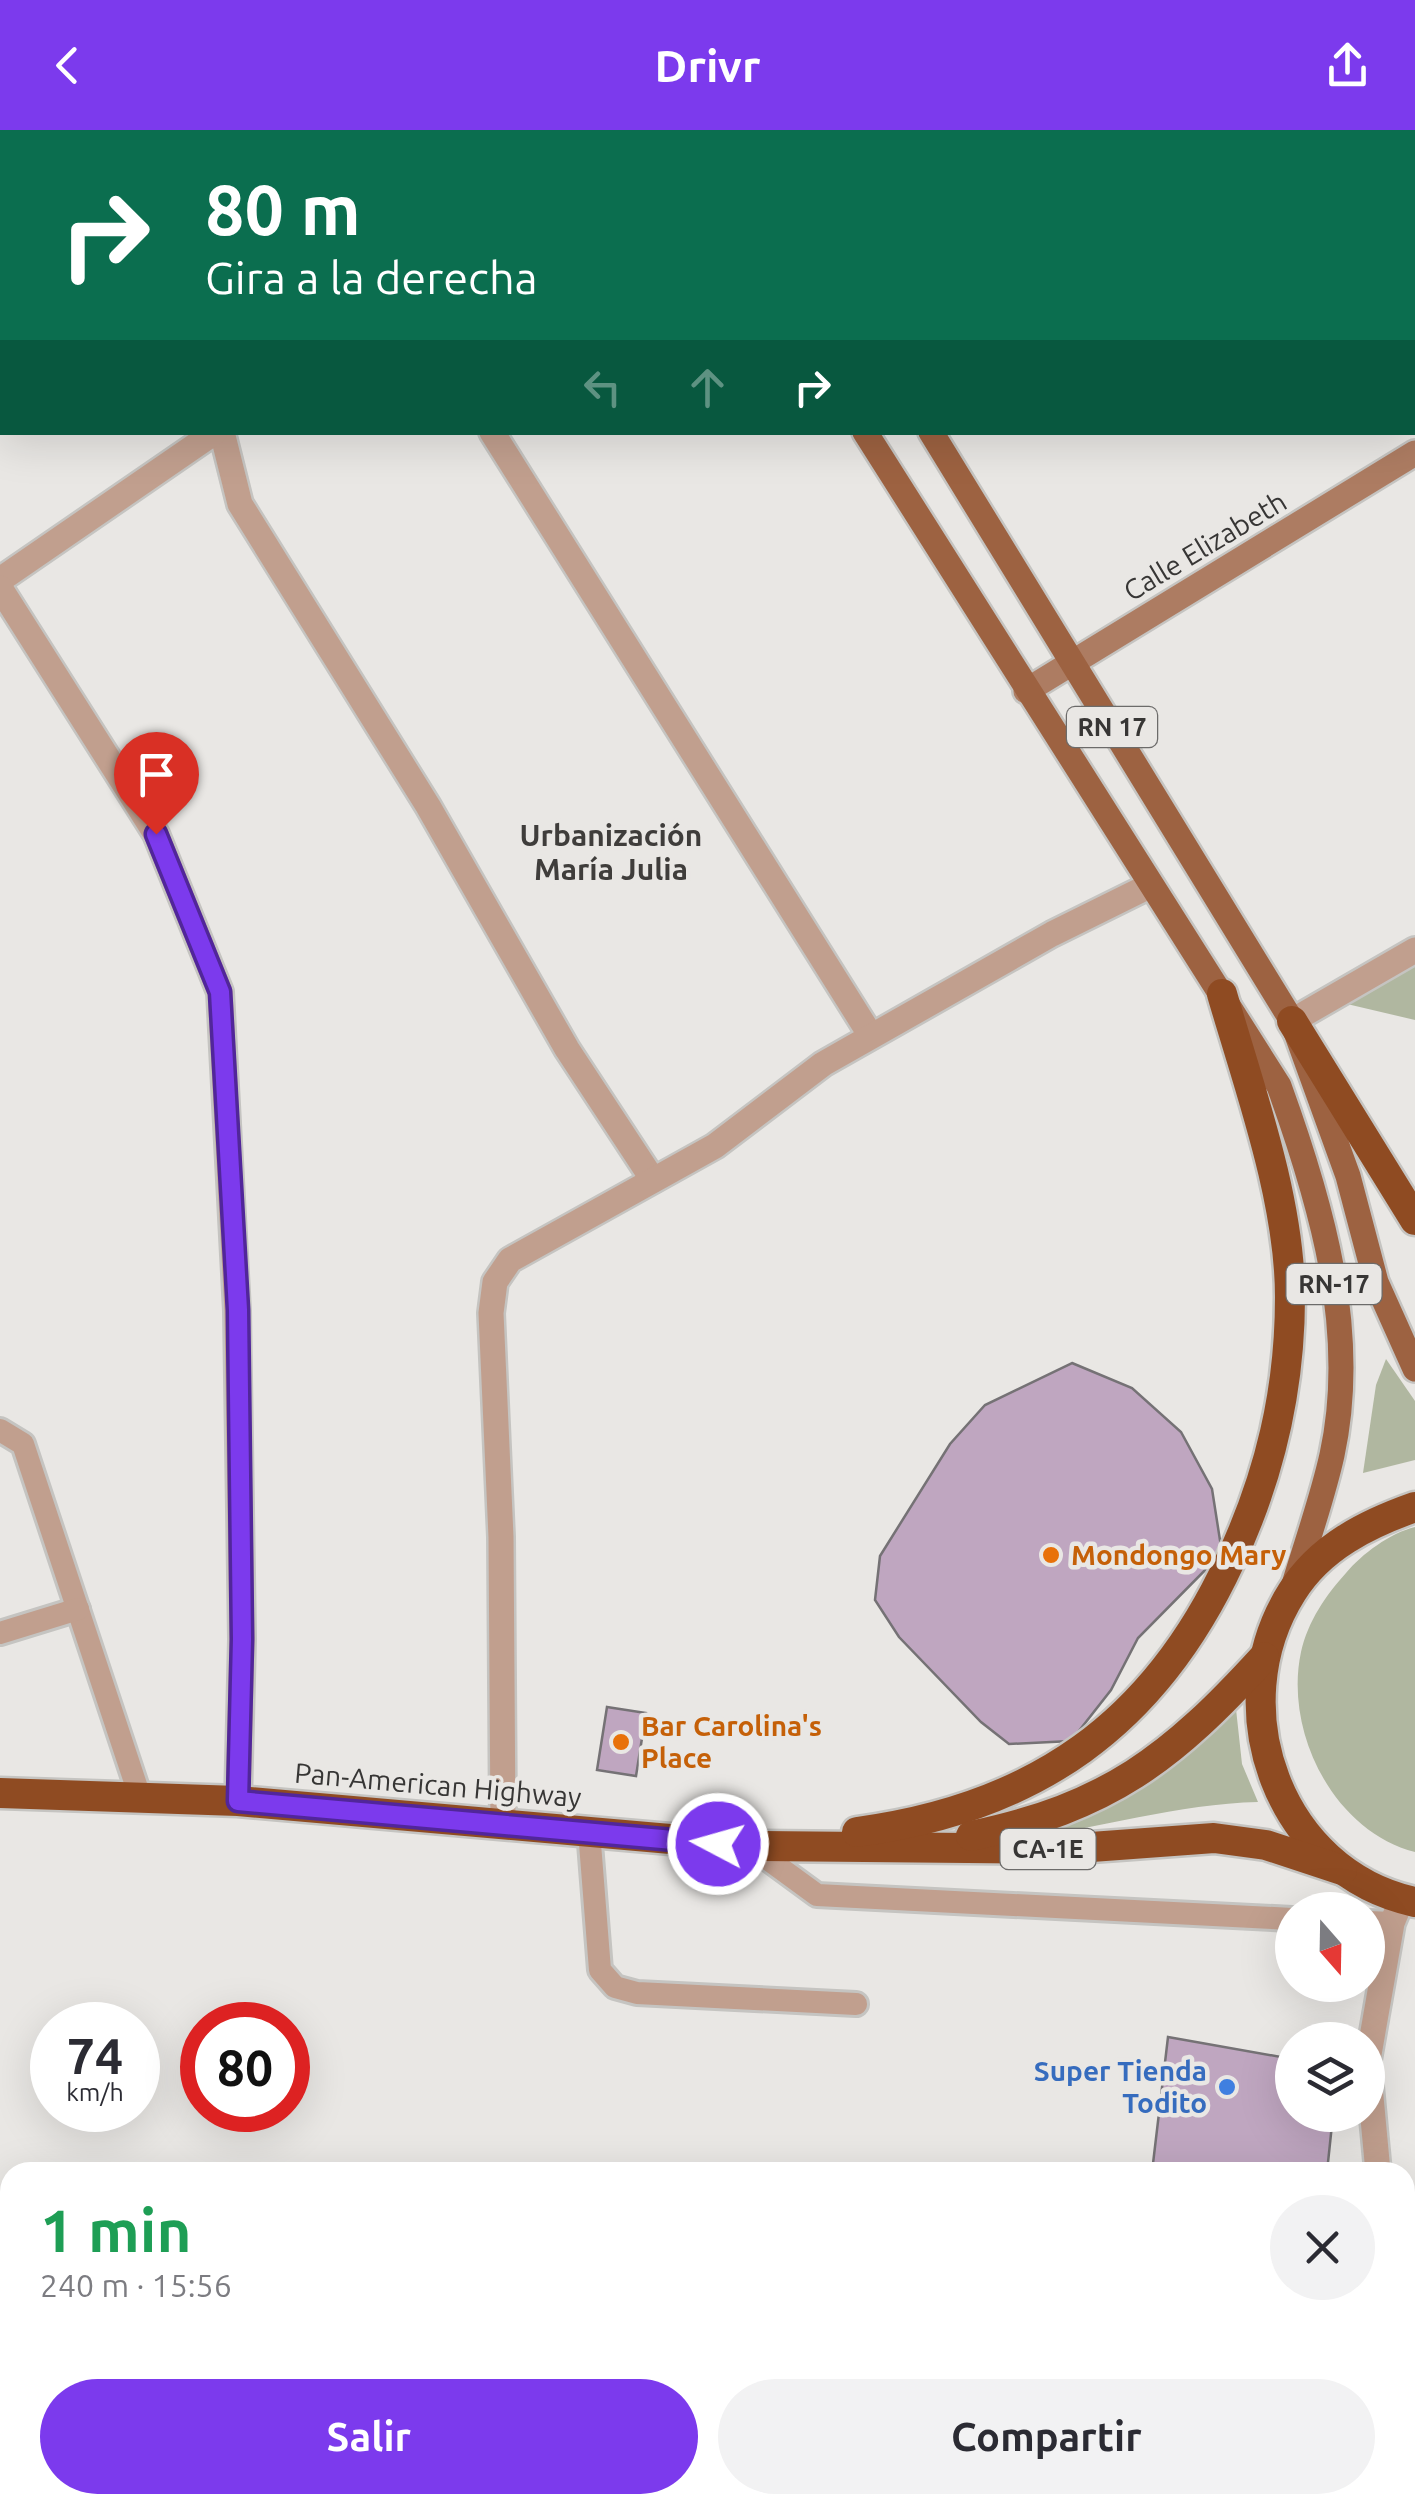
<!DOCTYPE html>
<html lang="es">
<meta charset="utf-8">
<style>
:root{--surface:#fff;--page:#f2f2f3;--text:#2b2b33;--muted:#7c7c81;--accent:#7c3aed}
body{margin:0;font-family:Ubuntu,sans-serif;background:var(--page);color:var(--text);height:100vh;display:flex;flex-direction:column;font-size:38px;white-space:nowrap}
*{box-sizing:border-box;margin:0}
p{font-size:32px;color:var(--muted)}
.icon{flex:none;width:55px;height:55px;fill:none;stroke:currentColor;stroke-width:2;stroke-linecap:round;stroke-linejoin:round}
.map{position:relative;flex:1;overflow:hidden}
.details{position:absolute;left:0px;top:2032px;width:1415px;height:352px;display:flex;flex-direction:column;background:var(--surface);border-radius:30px 30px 0 0;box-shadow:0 10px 40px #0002}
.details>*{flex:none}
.banner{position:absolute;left:0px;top:0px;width:1415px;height:305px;box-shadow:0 10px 40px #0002;background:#0b6e4f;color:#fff;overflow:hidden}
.needle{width:65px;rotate:160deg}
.buttons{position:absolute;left:1275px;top:1762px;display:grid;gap:20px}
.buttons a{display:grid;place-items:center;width:110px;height:110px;border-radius:50%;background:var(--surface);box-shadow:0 10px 40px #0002;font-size:50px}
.speed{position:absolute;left:30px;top:1872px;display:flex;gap:20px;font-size:50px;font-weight:700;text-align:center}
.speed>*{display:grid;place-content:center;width:130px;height:130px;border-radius:50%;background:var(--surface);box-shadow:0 10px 40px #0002;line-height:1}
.speed small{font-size:25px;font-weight:400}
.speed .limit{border:15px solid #d22;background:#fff;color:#111}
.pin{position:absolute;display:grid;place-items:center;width:85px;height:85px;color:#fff;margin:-102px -42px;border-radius:50% 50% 50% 0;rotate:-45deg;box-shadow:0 0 10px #0007}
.pin .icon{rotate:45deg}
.me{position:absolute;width:110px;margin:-55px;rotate:276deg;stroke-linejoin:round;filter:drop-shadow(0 0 8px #0008)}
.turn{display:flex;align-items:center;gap:35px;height:210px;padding:0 40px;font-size:45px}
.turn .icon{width:130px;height:130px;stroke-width:2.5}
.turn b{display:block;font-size:70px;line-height:85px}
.lanes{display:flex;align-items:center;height:95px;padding:0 40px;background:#0003;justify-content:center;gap:50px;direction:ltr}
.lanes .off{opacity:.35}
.round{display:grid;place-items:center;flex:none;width:105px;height:105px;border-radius:52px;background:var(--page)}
.head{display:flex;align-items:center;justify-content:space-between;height:170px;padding:0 40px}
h1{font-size:60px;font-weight:700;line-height:75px;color:#1e9e55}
.action{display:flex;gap:20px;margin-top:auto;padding:20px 40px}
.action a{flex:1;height:115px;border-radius:60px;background:var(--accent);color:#fff;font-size:40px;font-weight:700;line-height:115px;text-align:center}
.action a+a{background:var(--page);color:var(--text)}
header{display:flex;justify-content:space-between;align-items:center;height:130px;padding:0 40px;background:var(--accent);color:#fff;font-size:45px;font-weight:700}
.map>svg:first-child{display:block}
.green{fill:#b0b7a0}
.building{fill:#bfa6c0;stroke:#757275;stroke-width:2.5}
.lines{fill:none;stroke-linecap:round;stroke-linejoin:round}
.lane-casing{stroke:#c5c4c1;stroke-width:28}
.street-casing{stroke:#c5c4c1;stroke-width:30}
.secondary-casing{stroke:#c5c4c1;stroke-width:30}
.primary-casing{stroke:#c5c4c1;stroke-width:30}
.highway-casing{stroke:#c5c4c1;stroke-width:35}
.lane{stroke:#c19f8e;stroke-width:22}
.street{stroke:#c19f8e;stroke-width:25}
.secondary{stroke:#ad7c62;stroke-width:25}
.primary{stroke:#9d6241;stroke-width:25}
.highway{stroke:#8f4b22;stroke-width:30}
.route-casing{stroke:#51269a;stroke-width:25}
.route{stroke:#7c3aed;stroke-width:18}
.food-dot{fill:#e8710a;stroke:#e9e7e4;stroke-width:4}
.shop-dot{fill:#3f7fe0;stroke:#e9e7e4;stroke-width:4}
.labels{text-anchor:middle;stroke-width:9;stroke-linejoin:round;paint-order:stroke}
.shield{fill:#e9e7e4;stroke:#6c6b6a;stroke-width:2.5}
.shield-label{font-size:25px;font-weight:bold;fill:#373635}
.street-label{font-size:28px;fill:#373635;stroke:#e9e7e4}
.food-label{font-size:28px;font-weight:bold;fill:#c56008;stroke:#e9e7e4;text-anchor:start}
.shop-label{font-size:28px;font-weight:bold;fill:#366cbe;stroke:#e9e7e4;text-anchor:end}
.neighbourhood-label{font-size:30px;font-weight:bold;fill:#3f3d3b;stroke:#e9e7e4}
</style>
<header><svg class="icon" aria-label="back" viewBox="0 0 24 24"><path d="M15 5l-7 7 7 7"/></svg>Drivr<svg class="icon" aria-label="share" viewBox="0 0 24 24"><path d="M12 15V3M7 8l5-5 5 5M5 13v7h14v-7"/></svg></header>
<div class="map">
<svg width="1415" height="2384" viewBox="0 0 1415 2384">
<rect width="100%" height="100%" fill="#e9e7e4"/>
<g class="green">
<polygon points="1415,817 1415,890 1330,870"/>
<polygon points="1386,1229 1415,1271 1415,1330 1363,1343 1376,1255"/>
<path d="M1415,1397V1722C1333,1701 1284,1601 1301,1522C1308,1491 1326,1465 1346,1443C1362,1424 1390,1403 1415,1397Z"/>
<path d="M1236,1579L1242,1634L1258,1672C1179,1674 1098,1698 1018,1710C1108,1678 1169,1648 1236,1579Z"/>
</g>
<g class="building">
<polygon points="1072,1233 1132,1258 1181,1302 1212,1359 1222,1423 1138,1508 1111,1560 1071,1611 1009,1614 981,1592 899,1507 875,1470 880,1426 950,1314 985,1275"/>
<polygon points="607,1577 646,1583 636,1646 597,1640"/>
<polygon points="1168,1907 1292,1929 1292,1985 1333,1985 1327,2042 1152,2042"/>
</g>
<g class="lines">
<g class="lane-casing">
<g id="lane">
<polyline points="0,1300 23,1314 140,1667"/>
<polyline points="0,1503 78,1479"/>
<polyline points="589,1701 600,1840 615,1857 637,1863 856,1874"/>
<polyline points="750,1716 817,1765 1292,1789"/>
<polyline points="1368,1792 1392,1793"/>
</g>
</g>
<g class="street-casing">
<g id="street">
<polyline points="698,2 702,0"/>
<polyline points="1355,2 1359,0"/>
<polyline points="222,302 240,374 428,676 567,919 653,1050"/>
<polyline points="492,302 871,906"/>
<polyline points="0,450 215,302"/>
<polyline points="0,458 156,704 220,862 237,1181 242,1509 238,1671"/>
<polyline points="1292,891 1415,820"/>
<polyline points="503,1694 501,1407 491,1183 495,1152 510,1130 715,1016 823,934 1052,804 1149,756"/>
<polyline points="1368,1930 1392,1793 1402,1769"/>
<polyline points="1368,1935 1378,2042"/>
<polyline points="1405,2206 1415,2225"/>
</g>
</g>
<g class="secondary-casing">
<polyline id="secondary" points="1026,561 1415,323"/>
</g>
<g class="primary-casing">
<g id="primary">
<polyline points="677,0 678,2"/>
<polyline points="746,0 748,2"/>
<path d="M865,302L1279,956C1321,1072 1359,1201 1332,1325C1322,1370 1306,1414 1293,1458"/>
<polyline points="931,302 1292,891 1348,1046 1376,1152 1415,1239"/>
</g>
</g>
<g class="highway-casing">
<g id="highway">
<polyline points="1292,891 1415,1090"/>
<path d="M1415,1377C1367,1394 1320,1417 1292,1462C1219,1577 1279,1743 1415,1772"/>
<polyline points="0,1663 238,1671 750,1716 1064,1719 1214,1708 1266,1715 1342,1740"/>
<path d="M857,1702C1035,1678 1154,1595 1230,1431C1270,1346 1290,1261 1290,1167C1290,1069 1249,957 1222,864"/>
<path d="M971,1706C1109,1677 1171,1629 1264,1527"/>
</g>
</g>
<use href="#lane" class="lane"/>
<use href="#street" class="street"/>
<use href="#secondary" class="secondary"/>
<use href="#primary" class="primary"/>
<use href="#highway" class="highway"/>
</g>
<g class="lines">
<g class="route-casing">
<polyline id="route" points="156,704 220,862 238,1180 242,1509 238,1671 718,1714"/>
</g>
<use href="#route" class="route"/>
</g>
<g class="food-dot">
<circle cx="1051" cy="1425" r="10"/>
<circle cx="621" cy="1612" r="10"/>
</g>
<circle class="shop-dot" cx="1227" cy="1957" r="10"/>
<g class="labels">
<g class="shield">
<rect x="1067" y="577" width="90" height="40" rx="8"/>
<rect x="1286.5" y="1134" width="95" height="40" rx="8"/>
<rect x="1000.5" y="1699" width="95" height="40" rx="8"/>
</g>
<g class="shield-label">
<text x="1112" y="606">RN 17</text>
<text x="1334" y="1163">RN-17</text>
<text x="1048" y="1728">CA-1E</text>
</g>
<g class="street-label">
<text transform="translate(1205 416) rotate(-31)" y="10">Calle Elizabeth</text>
<text transform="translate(438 1655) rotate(5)" y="10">Pan-American Highway</text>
</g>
<g class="food-label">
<text x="1071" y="1435">Mondongo Mary</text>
<text x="641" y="1606">Bar Carolina's<tspan x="641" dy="32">Place</tspan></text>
</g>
<g class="shop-label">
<text x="1207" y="1951">Super Tienda<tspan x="1207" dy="32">Todito</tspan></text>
</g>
<g class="neighbourhood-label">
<text x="611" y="716">Urbanización<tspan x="611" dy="34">María Julia</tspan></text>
</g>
</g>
</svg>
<div class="buttons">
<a><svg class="needle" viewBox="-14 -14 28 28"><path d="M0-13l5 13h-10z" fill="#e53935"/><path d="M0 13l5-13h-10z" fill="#7c7c81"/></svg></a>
<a><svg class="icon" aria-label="layers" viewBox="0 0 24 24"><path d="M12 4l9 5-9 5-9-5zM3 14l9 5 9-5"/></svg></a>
</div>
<div class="speed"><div>74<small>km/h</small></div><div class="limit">80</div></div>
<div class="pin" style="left:156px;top:704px;background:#d93025"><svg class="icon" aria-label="arrive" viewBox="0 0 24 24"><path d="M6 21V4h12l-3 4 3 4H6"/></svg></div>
<svg class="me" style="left:718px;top:1714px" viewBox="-20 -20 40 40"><circle r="17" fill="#7c3aed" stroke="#fff" stroke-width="3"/><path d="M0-11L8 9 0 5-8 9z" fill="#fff"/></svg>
<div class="banner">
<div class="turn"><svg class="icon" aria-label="right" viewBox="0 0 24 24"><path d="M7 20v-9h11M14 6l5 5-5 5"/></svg><div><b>80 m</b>Gira a la derecha</div></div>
<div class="lanes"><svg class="icon off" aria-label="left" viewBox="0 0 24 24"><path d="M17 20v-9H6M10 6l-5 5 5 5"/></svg><svg class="icon off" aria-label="ahead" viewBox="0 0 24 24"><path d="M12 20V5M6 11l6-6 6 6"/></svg><svg class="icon" aria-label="right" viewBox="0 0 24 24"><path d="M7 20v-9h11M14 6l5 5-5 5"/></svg></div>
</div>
<section class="details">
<div class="head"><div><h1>1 min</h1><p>240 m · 15:56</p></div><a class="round"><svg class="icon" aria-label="close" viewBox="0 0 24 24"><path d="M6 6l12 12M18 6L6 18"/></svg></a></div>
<div class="action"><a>Salir</a><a>Compartir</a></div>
</section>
</div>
